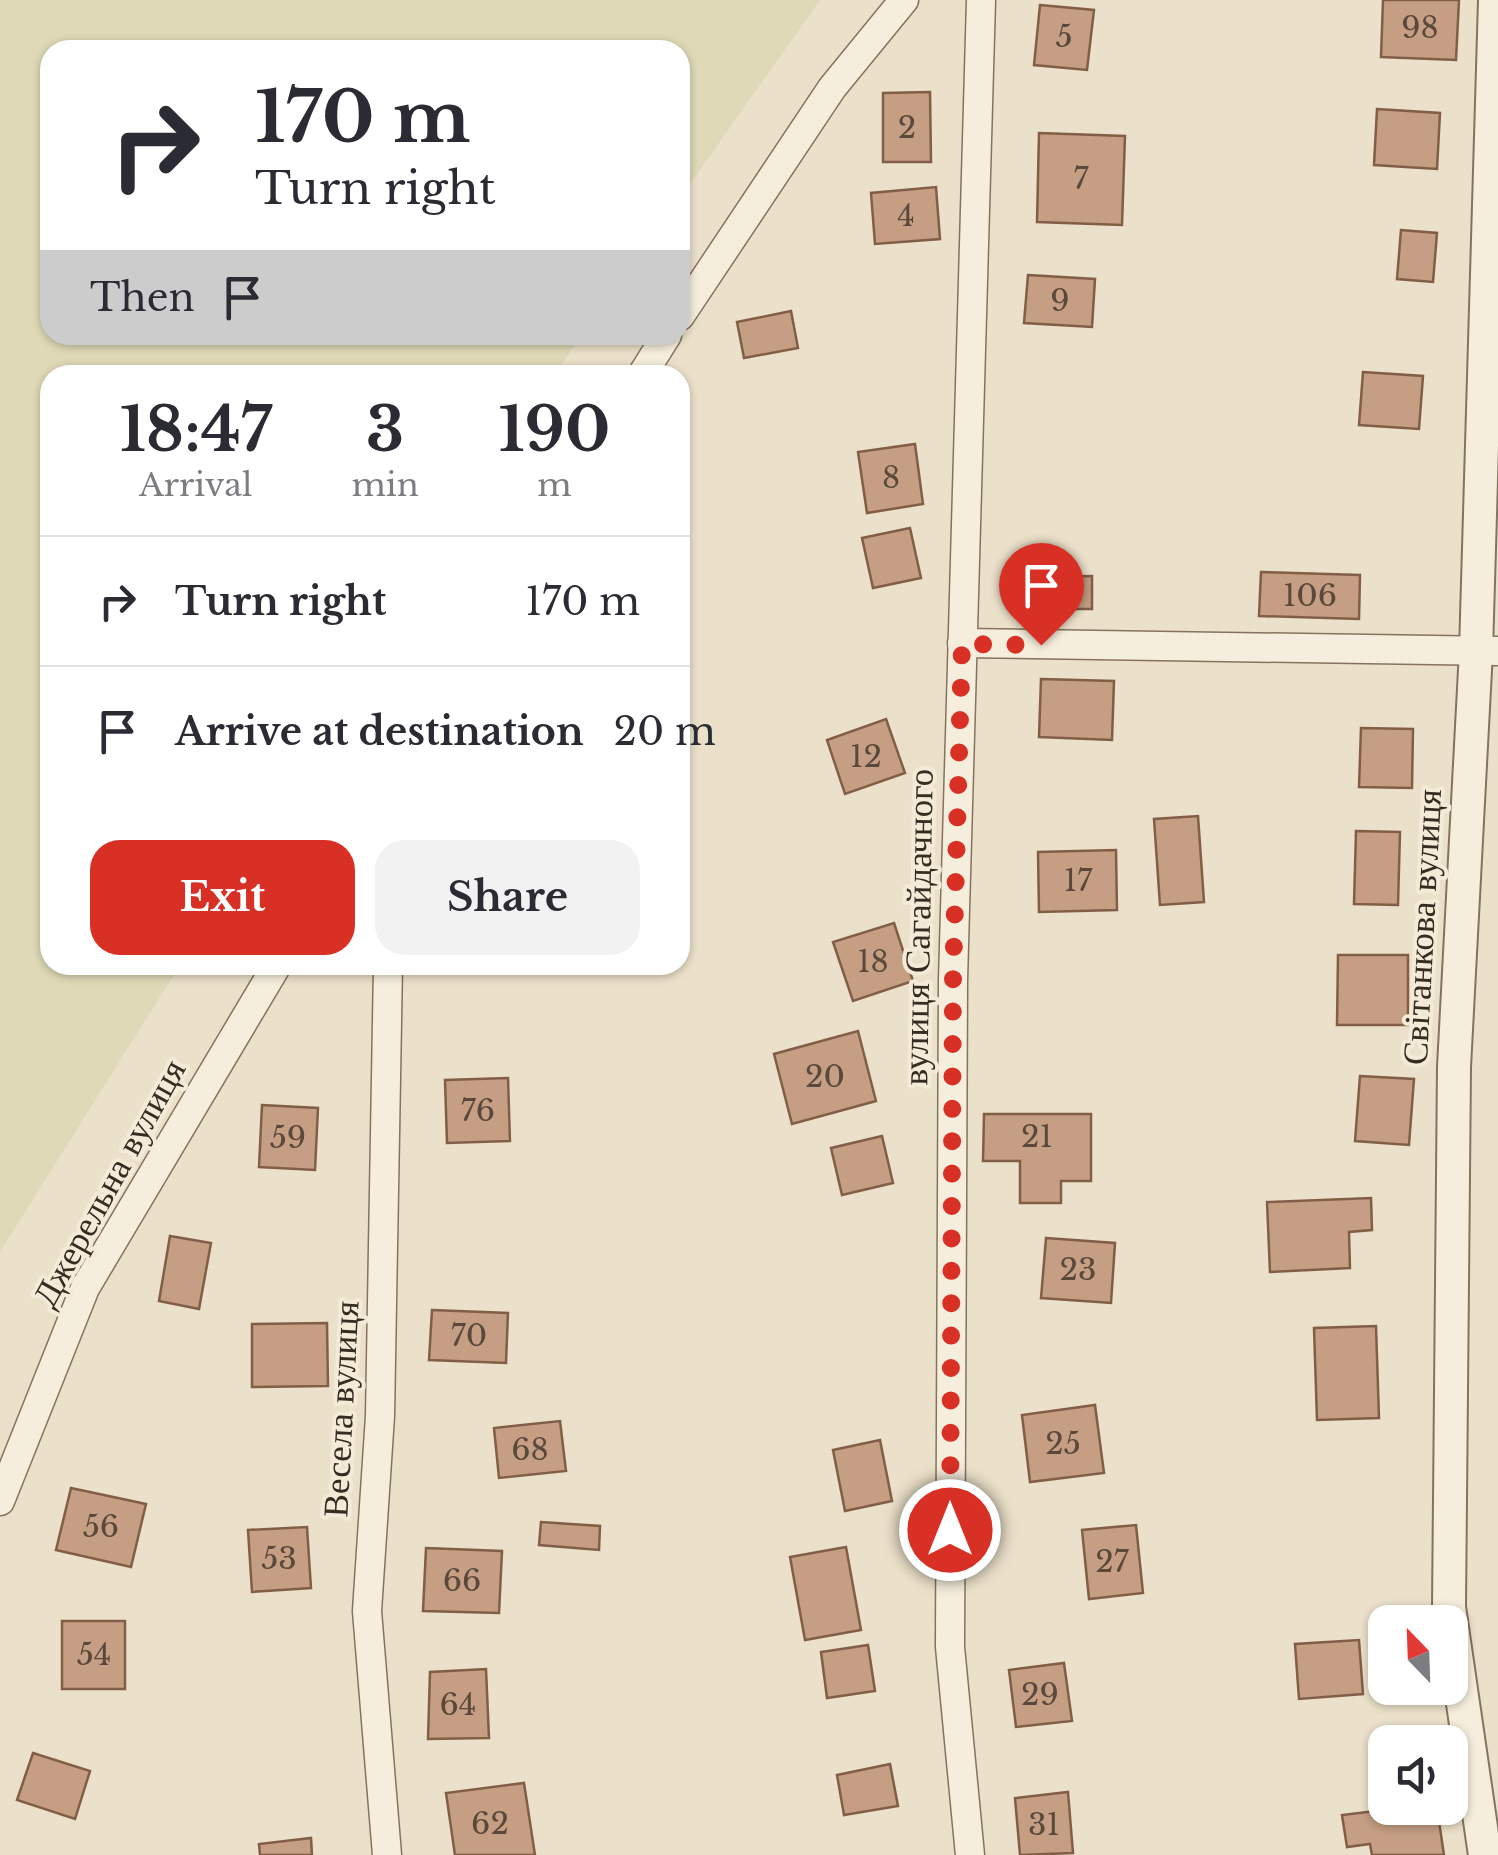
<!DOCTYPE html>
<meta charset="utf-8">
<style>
:root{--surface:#fff;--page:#f2f2f3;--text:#2b2b33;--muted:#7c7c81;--line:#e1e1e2;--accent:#d93025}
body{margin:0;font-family:"Libre Baskerville",serif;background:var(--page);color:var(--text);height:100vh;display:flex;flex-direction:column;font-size:38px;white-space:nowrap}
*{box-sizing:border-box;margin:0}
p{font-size:32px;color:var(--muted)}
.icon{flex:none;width:55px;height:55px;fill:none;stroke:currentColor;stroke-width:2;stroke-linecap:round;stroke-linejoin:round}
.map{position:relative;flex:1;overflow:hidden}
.drawer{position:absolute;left:40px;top:365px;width:650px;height:610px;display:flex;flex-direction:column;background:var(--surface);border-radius:30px;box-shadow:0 2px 8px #0004}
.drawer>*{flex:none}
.guide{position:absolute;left:40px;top:40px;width:650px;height:305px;border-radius:30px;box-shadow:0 2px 8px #0004;background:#fff;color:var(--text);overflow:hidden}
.needle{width:65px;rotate:337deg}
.fabs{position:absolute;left:1368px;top:1605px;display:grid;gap:20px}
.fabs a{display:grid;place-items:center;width:100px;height:100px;border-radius:20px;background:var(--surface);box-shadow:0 2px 8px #0004;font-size:50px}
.pin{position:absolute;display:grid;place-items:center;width:85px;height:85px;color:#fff;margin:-102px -42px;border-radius:50% 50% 50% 0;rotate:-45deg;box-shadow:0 0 10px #0007}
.pin .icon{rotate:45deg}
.me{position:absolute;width:110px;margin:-55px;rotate:0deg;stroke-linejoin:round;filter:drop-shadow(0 0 8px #0008)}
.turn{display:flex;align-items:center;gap:35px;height:210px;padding:0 50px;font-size:45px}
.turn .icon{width:130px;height:130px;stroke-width:2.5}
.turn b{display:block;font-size:70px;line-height:85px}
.then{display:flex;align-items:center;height:95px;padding:0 50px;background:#0003;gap:20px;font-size:38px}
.eta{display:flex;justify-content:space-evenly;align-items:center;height:170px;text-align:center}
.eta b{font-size:60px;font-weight:700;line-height:70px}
.button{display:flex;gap:20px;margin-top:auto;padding:20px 50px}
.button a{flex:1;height:115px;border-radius:30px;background:var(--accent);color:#fff;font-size:40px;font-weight:700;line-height:115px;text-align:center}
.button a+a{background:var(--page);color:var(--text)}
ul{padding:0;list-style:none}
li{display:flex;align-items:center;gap:30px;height:130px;padding:0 50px;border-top:2px solid var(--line)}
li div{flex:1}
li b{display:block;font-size:38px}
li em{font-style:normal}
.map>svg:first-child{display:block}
.farmland{fill:#dfd9b7}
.building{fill:#c59e83;stroke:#825e47;stroke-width:2.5}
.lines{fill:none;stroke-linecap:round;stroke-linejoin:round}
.minor-casing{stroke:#85735f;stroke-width:31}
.tertiary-casing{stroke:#85735f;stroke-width:36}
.minor{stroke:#f6eedc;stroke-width:28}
.tertiary{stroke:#f6eedc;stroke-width:32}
.route{stroke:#d93025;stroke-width:18;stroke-dasharray:0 32.4}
.labels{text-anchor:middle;stroke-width:8;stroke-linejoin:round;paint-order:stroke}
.number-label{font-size:30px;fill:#5a483a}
.street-label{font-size:35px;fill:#372c21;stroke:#f3ebd8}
</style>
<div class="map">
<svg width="1498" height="1855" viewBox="0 0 1498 1855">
<rect width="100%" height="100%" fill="#ebe0c9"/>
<polygon class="farmland" points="0,0 820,0 680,198 680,50 50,50 50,335 582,335 554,375 50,375 50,965 180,965 0,1252"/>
<g class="building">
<polygon points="1383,0 1459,0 1456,60 1381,57"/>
<polygon points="1040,5 1094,10 1087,70 1034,65"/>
<polygon points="930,92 931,162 883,162 883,93"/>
<polygon points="1377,109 1440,113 1437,169 1374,165"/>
<polygon points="1039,133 1125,136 1122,225 1037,222"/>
<polygon points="936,187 940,239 875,244 871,193"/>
<polygon points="1401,230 1437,233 1433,282 1397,279"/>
<polygon points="1028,275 1095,279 1092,327 1024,323"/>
<polygon points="791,311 798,348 744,358 737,322"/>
<polygon points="1363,372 1423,376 1419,429 1359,425"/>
<polygon points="915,444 923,504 867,513 858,452"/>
<polygon points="910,528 921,578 873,588 862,538"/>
<polygon points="1261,572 1360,575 1359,619 1259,616"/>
<polygon points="1092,576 1092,609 1020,609 1020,577"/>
<polygon points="1041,679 1114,681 1112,740 1039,737"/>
<polygon points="886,719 905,773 845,794 827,740"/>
<polygon points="1361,728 1413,729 1412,788 1359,787"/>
<polygon points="1198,816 1204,902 1160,905 1154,819"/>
<polygon points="1356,831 1400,832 1398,905 1354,904"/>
<polygon points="1116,850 1117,910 1039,912 1038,852"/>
<polygon points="894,923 913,981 853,1001 833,942"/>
<polygon points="1338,955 1408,955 1408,1025 1337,1025"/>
<polygon points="858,1031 876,1101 792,1124 774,1054"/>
<polygon points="1360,1076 1414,1079 1409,1145 1355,1141"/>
<polygon points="508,1078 510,1141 447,1143 445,1080"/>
<polygon points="262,1105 318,1108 315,1170 259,1167"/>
<polygon points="984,1114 1091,1114 1091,1181 1061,1181 1061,1203 1020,1203 1020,1161 983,1161"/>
<polygon points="882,1136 893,1183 842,1195 831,1148"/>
<polygon points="1371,1198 1372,1230 1349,1232 1350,1268 1270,1272 1267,1202"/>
<polygon points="170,1236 211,1243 199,1309 159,1301"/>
<polygon points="1046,1238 1115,1243 1111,1303 1041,1298"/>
<polygon points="432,1310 508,1313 506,1363 429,1360"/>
<polygon points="327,1323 328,1386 252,1387 252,1324"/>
<polygon points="1376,1326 1379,1418 1317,1420 1314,1328"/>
<polygon points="1095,1405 1104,1473 1030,1482 1022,1415"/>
<polygon points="560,1421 566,1471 499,1478 494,1428"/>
<polygon points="880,1440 892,1501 845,1511 833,1450"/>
<polygon points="71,1488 146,1504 131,1567 56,1550"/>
<polygon points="541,1522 600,1526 599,1550 539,1545"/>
<polygon points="1136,1525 1143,1593 1089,1599 1082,1530"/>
<polygon points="307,1527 311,1588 252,1592 248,1530"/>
<polygon points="846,1547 861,1630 805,1640 790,1557"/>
<polygon points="426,1548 502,1551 499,1613 423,1611"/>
<rect x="62" y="1621" width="63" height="68"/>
<polygon points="1359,1640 1363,1694 1299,1699 1295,1644"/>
<polygon points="868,1645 875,1691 827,1698 821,1652"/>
<polygon points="1064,1663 1072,1721 1016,1727 1009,1670"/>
<polygon points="486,1669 489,1738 428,1739 430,1672"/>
<polygon points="33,1753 90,1771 75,1819 17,1800"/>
<polygon points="890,1764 898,1806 844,1815 837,1775"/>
<polygon points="524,1783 535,1855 455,1855 446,1793"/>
<polygon points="1068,1792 1073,1853 1020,1855 1015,1798"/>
<polygon points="1400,1808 1437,1808 1444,1855 1372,1855 1370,1844 1347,1847 1342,1815"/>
<polygon points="311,1838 312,1855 260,1855 259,1844"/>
</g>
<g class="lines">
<g class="minor-casing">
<g id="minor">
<polyline points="680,316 832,88 904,0"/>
<polyline points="642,375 667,335"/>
<polyline points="962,643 1498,651"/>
<polyline points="0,1501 85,1288 277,965"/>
<polyline points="387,1855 367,1611 380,1416 388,965"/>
<polyline points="970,1855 950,1647 953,980 981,0"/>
</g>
</g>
<g class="tertiary-casing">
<polyline id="tertiary" points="1485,1855 1449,1607 1454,1067 1476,651 1495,0"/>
</g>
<use href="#minor" class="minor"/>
<use href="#tertiary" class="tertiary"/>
</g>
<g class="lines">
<polyline class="route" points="950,1530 953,980 962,644 1041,645"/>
</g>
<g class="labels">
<g class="number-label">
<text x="1420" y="38">98</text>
<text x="1064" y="47">5</text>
<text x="907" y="138">2</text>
<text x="1081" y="189">7</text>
<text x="906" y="226">4</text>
<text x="1060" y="311">9</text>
<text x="891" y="488">8</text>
<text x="1310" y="606">106</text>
<text x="866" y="767">12</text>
<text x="1078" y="891">17</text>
<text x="873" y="972">18</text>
<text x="825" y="1087">20</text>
<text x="478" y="1121">76</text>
<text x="1037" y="1147">21</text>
<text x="288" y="1148">59</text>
<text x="1078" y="1280">23</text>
<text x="469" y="1346">70</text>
<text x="1063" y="1454">25</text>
<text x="530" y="1460">68</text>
<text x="101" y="1537">56</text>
<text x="279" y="1569">53</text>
<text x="1112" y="1572">27</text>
<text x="462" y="1591">66</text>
<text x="94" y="1665">54</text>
<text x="1040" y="1705">29</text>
<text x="458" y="1715">64</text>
<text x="490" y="1834">62</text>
<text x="1044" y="1835">31</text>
</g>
<g class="street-label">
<text transform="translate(918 927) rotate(-89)" y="12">вулиця Сагайдачного</text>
<text transform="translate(1422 927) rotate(-87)" y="12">Світанкова вулиця</text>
<text transform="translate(109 1183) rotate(-61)" y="12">Джерельна вулиця</text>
<text transform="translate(341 1409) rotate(-87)" y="12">Весела вулиця</text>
</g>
</g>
</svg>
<div class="fabs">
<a><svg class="needle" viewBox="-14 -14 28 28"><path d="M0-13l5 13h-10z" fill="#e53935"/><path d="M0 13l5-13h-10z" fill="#7c7c81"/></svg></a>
<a><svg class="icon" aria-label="sound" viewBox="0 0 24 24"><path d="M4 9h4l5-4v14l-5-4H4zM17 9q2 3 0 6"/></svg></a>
</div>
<div class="pin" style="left:1041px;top:645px;background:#d93025"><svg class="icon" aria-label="arrive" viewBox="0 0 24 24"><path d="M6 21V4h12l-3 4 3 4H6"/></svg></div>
<svg class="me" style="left:950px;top:1530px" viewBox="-20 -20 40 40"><circle r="17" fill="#d93025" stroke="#fff" stroke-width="3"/><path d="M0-11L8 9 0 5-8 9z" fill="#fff"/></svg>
<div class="guide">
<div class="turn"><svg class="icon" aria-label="right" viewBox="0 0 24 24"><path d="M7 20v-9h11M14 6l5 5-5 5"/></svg><div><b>170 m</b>Turn right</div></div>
<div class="then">Then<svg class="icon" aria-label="arrive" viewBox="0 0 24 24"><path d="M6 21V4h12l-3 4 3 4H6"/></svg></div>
</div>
<section class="drawer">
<div class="eta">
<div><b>18:47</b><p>Arrival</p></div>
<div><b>3</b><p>min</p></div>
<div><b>190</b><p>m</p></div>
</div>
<ul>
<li><svg class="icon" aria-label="right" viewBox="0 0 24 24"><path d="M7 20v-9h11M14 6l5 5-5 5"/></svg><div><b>Turn right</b></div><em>170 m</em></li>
<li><svg class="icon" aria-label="arrive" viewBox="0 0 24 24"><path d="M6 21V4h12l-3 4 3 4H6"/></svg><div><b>Arrive at destination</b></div><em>20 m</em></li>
</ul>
<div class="button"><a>Exit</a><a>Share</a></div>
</section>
</div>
